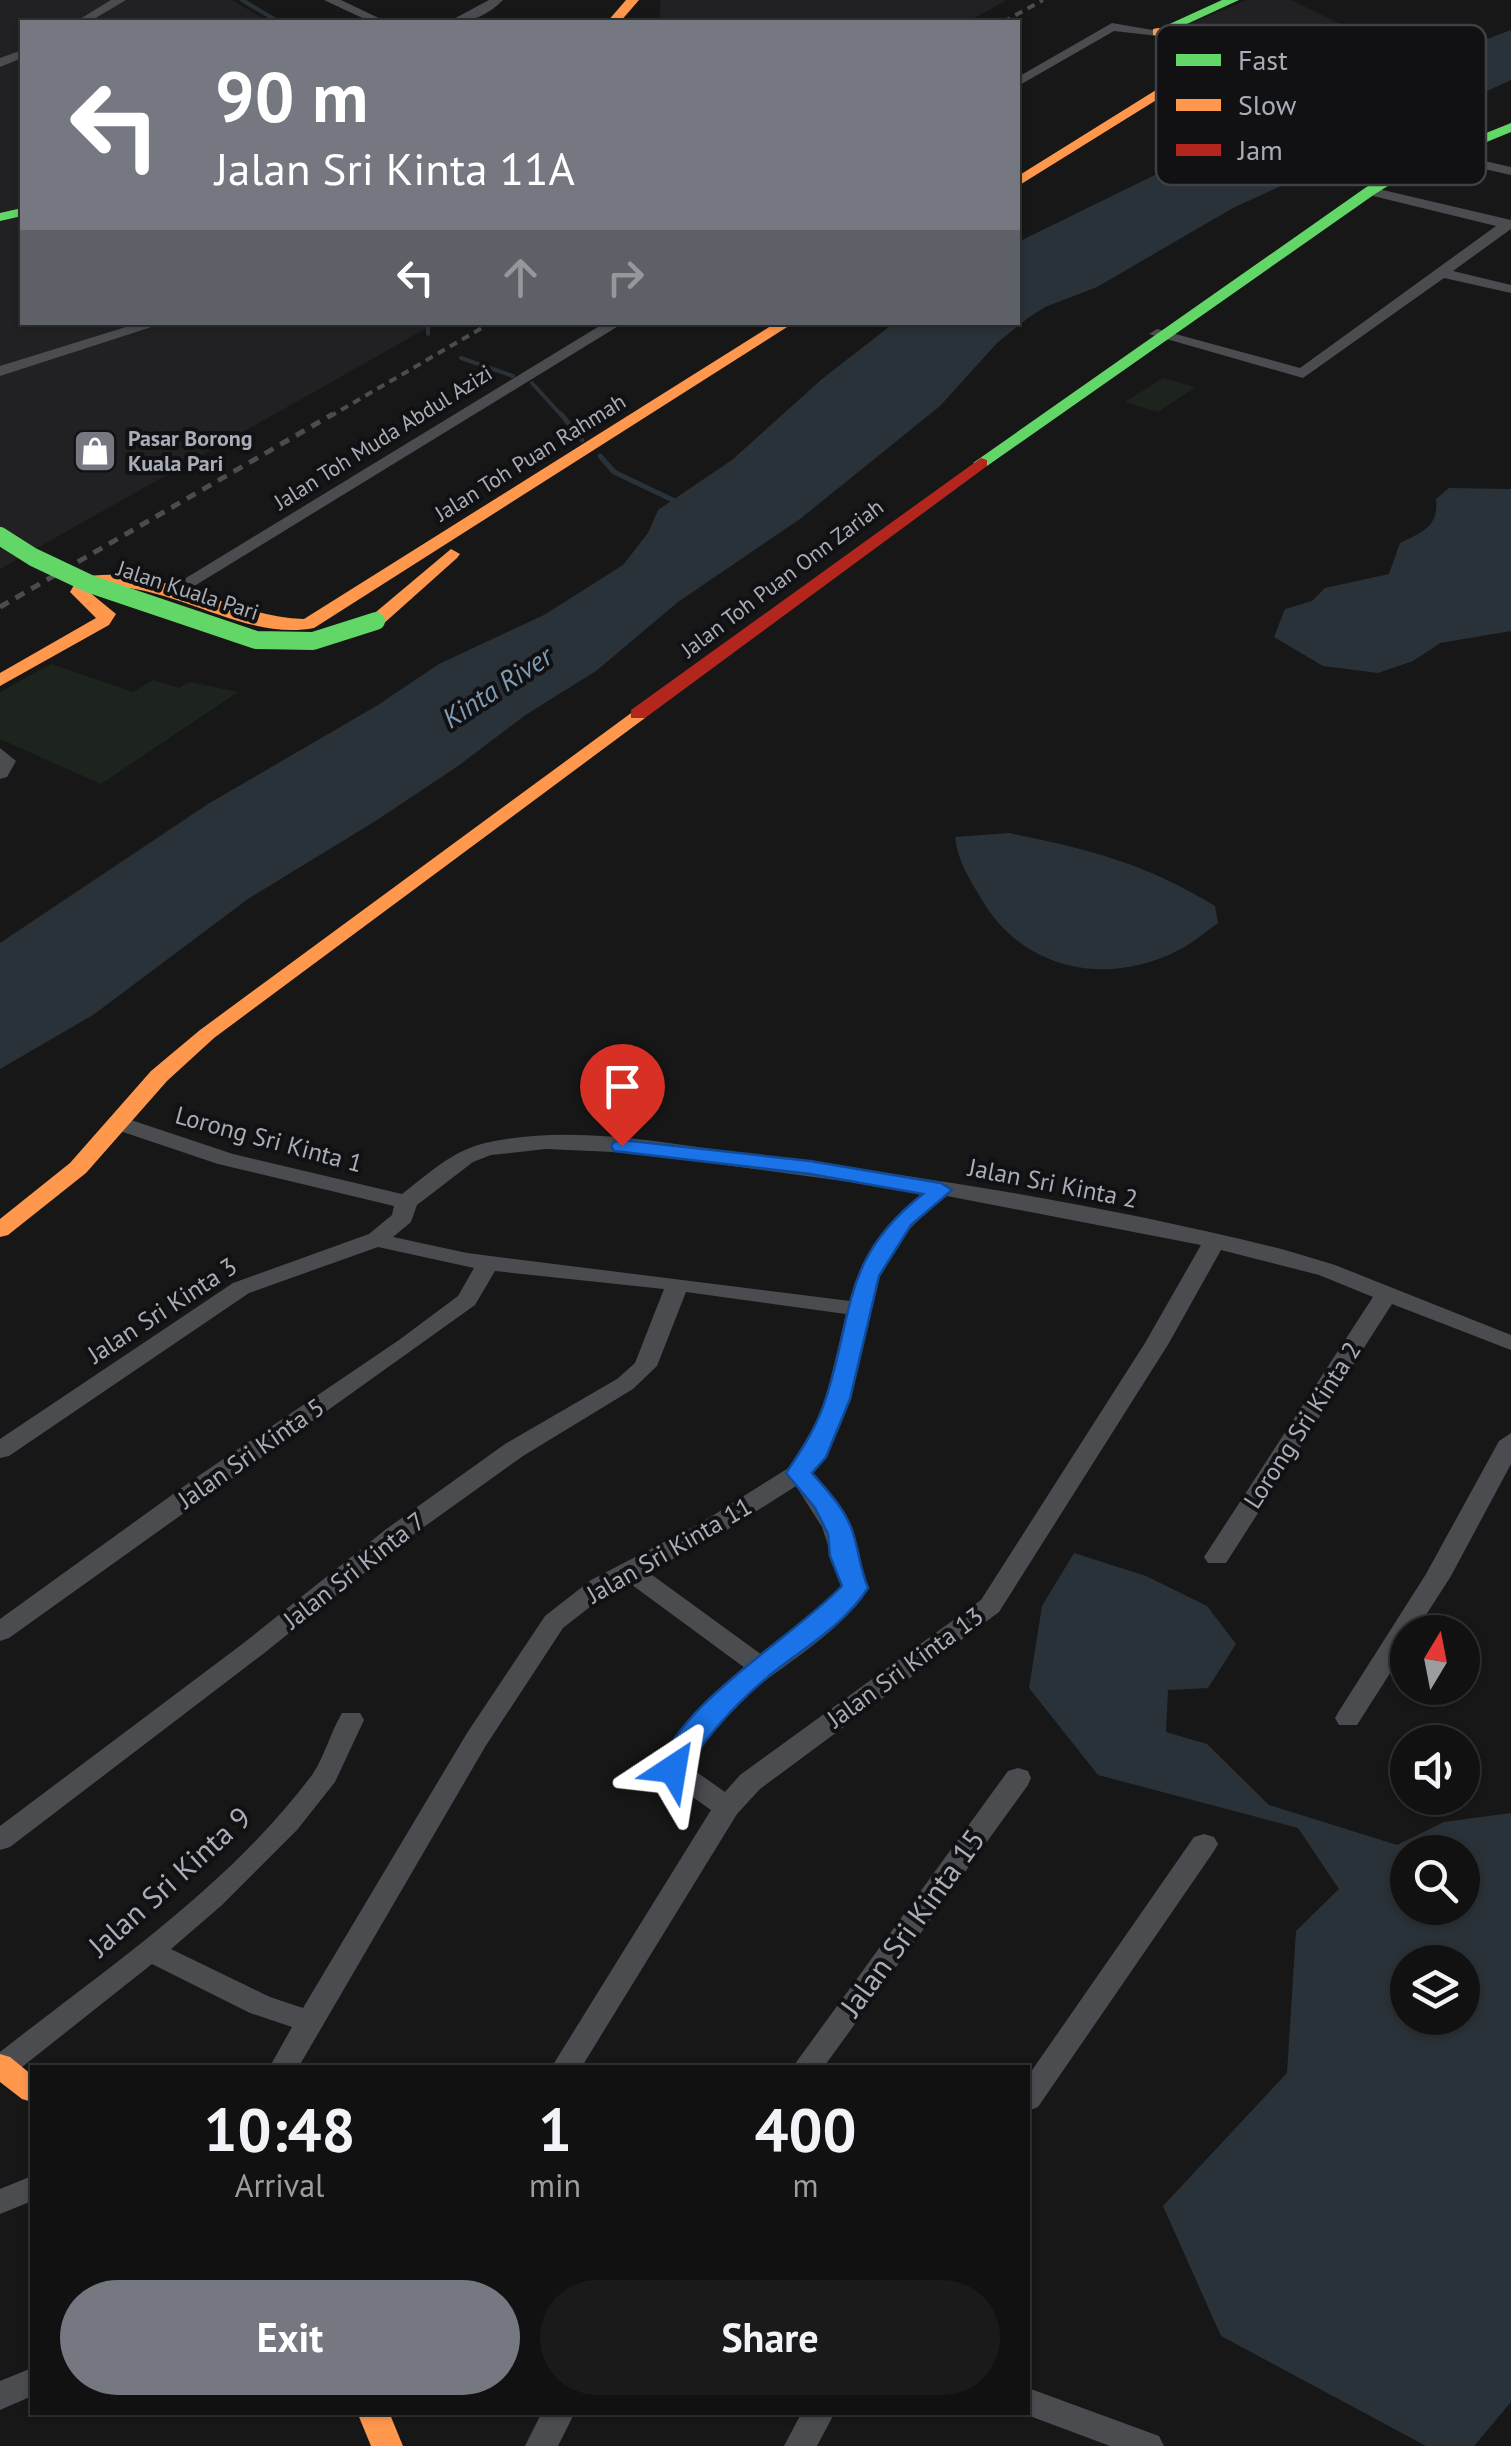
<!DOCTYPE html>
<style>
:root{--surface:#111;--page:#1a1a1a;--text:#f1f3f6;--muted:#9c9d9f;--line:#303131;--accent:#757880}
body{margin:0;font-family:"PT Sans",sans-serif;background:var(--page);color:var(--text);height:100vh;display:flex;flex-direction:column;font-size:38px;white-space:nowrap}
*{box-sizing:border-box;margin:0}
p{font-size:32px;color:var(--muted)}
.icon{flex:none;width:55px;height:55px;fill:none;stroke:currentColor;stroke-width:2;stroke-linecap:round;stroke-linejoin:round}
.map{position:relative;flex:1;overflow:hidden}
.sheet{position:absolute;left:30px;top:2065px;width:1000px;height:350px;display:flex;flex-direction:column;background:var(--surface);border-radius:0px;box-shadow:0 2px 8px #0004,0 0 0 2px var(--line)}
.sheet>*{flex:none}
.banner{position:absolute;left:20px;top:20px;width:1000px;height:305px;border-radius:0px;box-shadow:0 2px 8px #0004,0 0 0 2px var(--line);background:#757880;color:#fff;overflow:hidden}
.needle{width:65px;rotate:10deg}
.controls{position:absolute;left:1390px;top:1615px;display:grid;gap:20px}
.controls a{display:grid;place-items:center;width:90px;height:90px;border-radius:50%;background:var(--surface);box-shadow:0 2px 8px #0004,0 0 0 2px var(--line);font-size:50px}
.pin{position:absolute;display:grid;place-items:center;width:85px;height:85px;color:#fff;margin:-102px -42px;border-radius:50% 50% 50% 0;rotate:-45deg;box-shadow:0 0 10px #0007}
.pin .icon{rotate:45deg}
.me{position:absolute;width:110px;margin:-55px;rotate:33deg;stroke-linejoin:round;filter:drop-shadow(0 0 8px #0008)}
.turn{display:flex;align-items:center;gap:35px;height:210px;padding:0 30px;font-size:45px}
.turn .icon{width:130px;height:130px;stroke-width:2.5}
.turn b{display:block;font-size:70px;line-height:85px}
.lanes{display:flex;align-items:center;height:95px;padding:0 30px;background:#0003;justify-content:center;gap:50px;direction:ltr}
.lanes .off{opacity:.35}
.eta{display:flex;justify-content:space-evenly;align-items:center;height:170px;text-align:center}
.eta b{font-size:60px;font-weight:700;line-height:70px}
.action{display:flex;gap:20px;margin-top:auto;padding:20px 30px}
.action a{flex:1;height:115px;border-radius:60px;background:var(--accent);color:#fff;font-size:40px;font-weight:700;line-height:115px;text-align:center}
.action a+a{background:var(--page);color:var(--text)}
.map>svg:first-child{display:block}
.built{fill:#212123}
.green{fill:#1d241e}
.water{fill:#2a3239;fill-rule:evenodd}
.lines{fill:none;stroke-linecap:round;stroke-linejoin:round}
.stream-far1{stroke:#2a3239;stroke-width:4}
.stream{stroke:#2a3239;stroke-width:5}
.street{fill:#4b4c50;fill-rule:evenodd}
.fast{fill:#63d668;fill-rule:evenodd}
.slow{fill:#ff974d;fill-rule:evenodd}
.jam{fill:#b3261e;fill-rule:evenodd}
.rail-far1{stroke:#4b4c4f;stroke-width:4;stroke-dasharray:8 6;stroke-linecap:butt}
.rail{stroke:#4b4c4f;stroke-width:5;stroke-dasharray:10 8;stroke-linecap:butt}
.fast-bridge{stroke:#63d668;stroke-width:18}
.route{fill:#1a73e8;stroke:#114b97;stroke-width:2.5}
.labels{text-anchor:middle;stroke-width:8;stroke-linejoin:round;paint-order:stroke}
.far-street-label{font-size:22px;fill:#a8adb8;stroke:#111113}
.far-poi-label{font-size:22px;font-weight:bold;fill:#a8adb8;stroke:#111113;text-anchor:start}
.street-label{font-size:25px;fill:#a8adb8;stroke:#111113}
.water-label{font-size:28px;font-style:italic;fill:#7f9bb3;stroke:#111113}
.near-street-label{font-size:30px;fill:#a8adb8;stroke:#111113}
.key{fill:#111113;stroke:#3e4045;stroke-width:2.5}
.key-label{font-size:28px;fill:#a8adb8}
</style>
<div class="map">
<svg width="1511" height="2446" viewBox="0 0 1511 2446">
<rect width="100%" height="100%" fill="#171717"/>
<g class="built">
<polygon points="0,0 232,0 270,22 22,22 22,322 436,323 0,569"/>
<polygon points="661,0 1007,0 967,22 659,22"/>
<polygon points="1247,0 1291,0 1363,35 1243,88 1208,76 1241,51 1172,31"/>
</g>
<g class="green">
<polygon points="1163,378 1195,387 1158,412 1125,402"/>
<polygon points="51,664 133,692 153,680 179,688 190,682 238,692 101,784 0,739 0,692"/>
</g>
<g class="water">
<polygon points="1511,30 1511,80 1233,208 1097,287 1045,307 1028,318 997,343 940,406 800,519 678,602 596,671 527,714 458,766 377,820 248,899 93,1015 0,1069 0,943 208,804 378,705 439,664 544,615 623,565 648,533 658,510 732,460 822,379 894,323 1018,322 1018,242 1257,125"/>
<path d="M1449,488L1511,489V631L1440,643L1413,661L1378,673L1323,666L1274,637L1285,609L1312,601L1325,588L1389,574L1400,543C1422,532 1439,527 1436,499Z"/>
<path d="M1009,833C1088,849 1145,863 1215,906L1218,923C1205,932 1193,943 1179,950C1107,987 1024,971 982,900C969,878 958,862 955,837Z"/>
<path d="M1074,1553L1146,1576L1207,1606L1236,1644L1208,1688L1168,1690L1166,1732L1207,1744L1269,1805L1397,1845L1444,1822L1511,1813V2402L1474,2446H1426L1221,2336L1163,2206L1287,2073L1296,1931L1339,1889L1298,1828L1098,1775L1029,1688L1042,1606ZM1408,1852H1462V1908H1408ZM1408,1962H1462V2018H1408Z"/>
</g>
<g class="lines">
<g class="stream-far1">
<polyline points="242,0 279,22"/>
<polyline points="428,322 428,334"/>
<polyline points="461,358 513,376"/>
<polyline points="532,383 563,417"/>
</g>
<g class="stream">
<polyline points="561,414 582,440"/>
<polyline points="600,456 614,472 679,503"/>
</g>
<g class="street">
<polygon points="111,0 126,0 89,22 75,22"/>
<polygon points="324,0 341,0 387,22 371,22"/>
<path d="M489,0H503C487,16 470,23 448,22Z"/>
<polygon points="1112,23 1164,32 1158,36 1114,31 1018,86 1018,77"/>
<polygon points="22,50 22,58 0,67 0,58"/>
<polygon points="1440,151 1511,167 1511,175 1435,158 1433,155"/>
<polygon points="1370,187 1511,220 1511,229 1453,271 1511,285 1511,293 1444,278 1303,378 1149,334 1157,329 1300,368 1496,226 1365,194 1365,188"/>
<polygon points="142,322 167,322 0,376 0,366"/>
<polygon points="606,322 625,322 178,596 166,596 163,592"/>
<polygon points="0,748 16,761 7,777 0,779"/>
<path d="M119,1116L233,1154L402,1194C428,1174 452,1151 485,1143C568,1124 658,1142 741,1153C923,1176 1107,1205 1285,1250L1335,1265L1511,1335V1350L1392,1304L1226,1563H1208L1204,1557L1208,1551L1373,1297L1319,1275L1221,1250L1169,1343L999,1612L760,1789L737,1814L581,2068H551L711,1810L663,1776L660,1769L685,1725L745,1668L628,1582L609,1592L563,1628L485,1747L298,2068H269L292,2027L250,2013L152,1964L12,2075L2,2078L0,2052C108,1967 228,1887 312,1775C325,1756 330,1733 342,1713H360L364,1720L335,1782L297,1830L222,1905L171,1949L270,1997L303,2008L467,1733L545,1616L591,1580L701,1523L790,1467L802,1454L826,1399L846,1314L686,1292L657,1366L633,1389L523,1456L403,1542L263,1654L10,1847L0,1850V1826L245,1642L385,1530L505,1444L617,1379L635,1363L664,1289L495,1271L475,1305L9,1638L0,1641V1619L194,1479L399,1340L458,1296L474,1268L378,1247L249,1293L9,1456L0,1458V1439L233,1283L369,1234L392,1215L394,1206L218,1164L111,1128L108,1123ZM546,1149L636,1153L924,1192C889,1220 860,1256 850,1301L467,1253L393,1237L411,1222L417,1205L473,1162L491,1155ZM947,1196L1201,1245L1145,1343L981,1600L740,1775L725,1792L688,1766C724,1685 823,1660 868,1588L847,1527L812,1473C860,1419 854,1341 878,1277C891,1243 919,1218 947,1196ZM796,1486L822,1527L842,1588L823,1608L762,1655L648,1572L719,1535Z"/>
<polygon points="1511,1433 1511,1464 1451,1576 1415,1632 1408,1632 1408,1645 1357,1725 1339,1725 1335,1718 1339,1711 1426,1574 1499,1441"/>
<polygon points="1018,1768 1028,1771 1031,1778 1028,1785 823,2068 792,2068 1008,1771"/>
<polygon points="1204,1834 1214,1837 1218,1844 1214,1851 1038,2107 1028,2111 1028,2076 1194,1837"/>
<polygon points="32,2176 32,2201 0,2214 0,2189"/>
<polygon points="32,2368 32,2396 0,2410 0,2381"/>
<polygon points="1028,2388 1159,2436 1164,2446 1110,2446 1019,2412 1028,2412"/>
<polygon points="542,2412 575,2412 558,2446 525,2446"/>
<polygon points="802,2412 835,2412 817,2446 784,2446"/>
</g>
<g class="fast">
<polygon points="1222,0 1239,0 1163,35 1152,32"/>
<polygon points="1511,123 1511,132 1404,176 1375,194 987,466 973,463 1365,188 1394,170"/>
<polygon points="22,208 22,216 0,221 0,213"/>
</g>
<g class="slow">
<polygon points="626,0 639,0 620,22 607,22"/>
<polygon points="1158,28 1223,43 1232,53 1018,186 1018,176 1217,52 1153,35 1153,29"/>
<path d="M777,322H795L314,628C240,642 169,578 90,587L88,591L116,614L109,625L0,686V673L96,618L70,592L78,578C157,561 226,616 304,619Z"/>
<polygon points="451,549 460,554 457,558 382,625 370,625 370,617"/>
<polygon points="638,708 645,710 645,718 214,1038 167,1081 86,1173 8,1235 0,1237 0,1219 70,1163 151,1071 200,1030"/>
<polygon points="0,2054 10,2057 32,2075 32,2102 22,2099 0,2082"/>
<polygon points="357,2412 389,2412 403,2446 371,2446"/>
</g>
<polygon class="jam" points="981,458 987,460 987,466 645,718 631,718 631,710"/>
<g class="rail-far1">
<polyline points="1003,22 1043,0"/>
<polyline points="329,417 492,322"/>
</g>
<polyline class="rail" points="0,607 333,414"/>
<polyline class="fast-bridge" points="0,536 33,557 90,584 256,640 313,641 376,621"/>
</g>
<path class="route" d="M622,1140L810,1161L941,1183L952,1190L911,1225L879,1276L850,1399L826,1457L812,1473C828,1491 846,1510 853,1533C859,1552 860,1568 868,1588C846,1623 807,1646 775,1671C738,1701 706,1735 682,1776H663L659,1769C680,1702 792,1638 842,1586L830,1556L828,1534L815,1508L786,1473C802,1449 817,1427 826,1398C854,1311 842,1257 923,1194L810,1174L614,1151L611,1146L614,1142Z"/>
<defs>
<g id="shop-square" transform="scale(2.25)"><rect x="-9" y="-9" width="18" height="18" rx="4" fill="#757880" stroke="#111113"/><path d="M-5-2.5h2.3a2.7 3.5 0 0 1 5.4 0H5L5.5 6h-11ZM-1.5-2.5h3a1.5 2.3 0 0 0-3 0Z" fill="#fff"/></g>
</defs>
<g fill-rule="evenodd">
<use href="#shop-square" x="95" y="451"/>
</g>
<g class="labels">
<g class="far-street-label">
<text transform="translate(383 437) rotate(-32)" y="8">Jalan Toh Muda Abdul Azizi</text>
<text transform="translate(530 457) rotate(-32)" y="8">Jalan Toh Puan Rahmah</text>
<text transform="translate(782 578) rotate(-37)" y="8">Jalan Toh Puan Onn Zariah</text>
<text transform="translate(188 590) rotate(18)" y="8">Jalan Kuala Pari</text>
</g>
<g class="far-poi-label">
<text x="128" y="446">Pasar Borong<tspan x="128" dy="25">Kuala Pari</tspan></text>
</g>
<g class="street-label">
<text transform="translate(269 1139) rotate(15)" y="9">Lorong Sri Kinta 1</text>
<text transform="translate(1053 1183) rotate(11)" y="9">Jalan Sri Kinta 2</text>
<text transform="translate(162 1310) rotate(-33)" y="9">Jalan Sri Kinta 3</text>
<text transform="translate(1302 1425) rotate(-57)" y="9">Lorong Sri Kinta 2</text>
<text transform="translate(251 1453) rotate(-35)" y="9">Jalan Sri Kinta 5</text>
<text transform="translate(669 1550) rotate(-30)" y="9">Jalan Sri Kinta 11</text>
<text transform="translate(354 1570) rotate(-38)" y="9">Jalan Sri Kinta 7</text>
<text transform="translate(905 1667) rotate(-36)" y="9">Jalan Sri Kinta 13</text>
</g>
<g class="water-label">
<text transform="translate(497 687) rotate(-33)" y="10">Kinta River</text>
</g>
<g class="near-street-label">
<text transform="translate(170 1882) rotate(-42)" y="10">Jalan Sri Kinta 9</text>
<text transform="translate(913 1923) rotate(-54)" y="10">Jalan Sri Kinta 15</text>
</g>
</g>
<rect x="1156" y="25" width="330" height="160" rx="15" class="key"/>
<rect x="1176" y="54" width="45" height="12" fill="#63d668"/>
<rect x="1176" y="99" width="45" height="12" fill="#ff974d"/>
<rect x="1176" y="144" width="45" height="12" fill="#b3261e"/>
<g class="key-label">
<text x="1238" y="70">Fast</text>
<text x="1238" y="115">Slow</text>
<text x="1238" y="160">Jam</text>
</g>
</svg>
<div class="controls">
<a><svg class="needle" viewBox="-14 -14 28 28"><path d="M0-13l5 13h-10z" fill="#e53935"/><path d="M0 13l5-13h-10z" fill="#9c9d9f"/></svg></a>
<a><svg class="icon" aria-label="sound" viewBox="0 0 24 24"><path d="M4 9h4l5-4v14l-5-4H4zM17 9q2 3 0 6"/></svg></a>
<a><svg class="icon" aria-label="search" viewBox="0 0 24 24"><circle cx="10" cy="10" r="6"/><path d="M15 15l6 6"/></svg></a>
<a><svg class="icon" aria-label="layers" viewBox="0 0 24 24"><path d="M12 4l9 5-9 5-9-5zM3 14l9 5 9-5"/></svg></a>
</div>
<div class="pin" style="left:622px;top:1146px;background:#d93025"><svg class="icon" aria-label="arrive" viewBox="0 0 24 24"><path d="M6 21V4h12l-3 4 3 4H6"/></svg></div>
<svg class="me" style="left:673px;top:1769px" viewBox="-20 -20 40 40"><path d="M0-17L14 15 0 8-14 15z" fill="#1a73e8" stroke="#fff" stroke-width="4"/></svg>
<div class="banner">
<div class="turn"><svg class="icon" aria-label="left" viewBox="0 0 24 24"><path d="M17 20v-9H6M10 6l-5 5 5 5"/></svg><div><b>90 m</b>Jalan Sri Kinta 11A</div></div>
<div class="lanes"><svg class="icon" aria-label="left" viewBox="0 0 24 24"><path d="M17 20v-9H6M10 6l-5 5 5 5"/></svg><svg class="icon off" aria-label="ahead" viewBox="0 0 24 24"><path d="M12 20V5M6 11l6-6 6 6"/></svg><svg class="icon off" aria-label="right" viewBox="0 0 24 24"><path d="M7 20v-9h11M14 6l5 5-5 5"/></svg></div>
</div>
<section class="sheet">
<div class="eta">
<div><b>10:48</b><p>Arrival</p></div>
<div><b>1</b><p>min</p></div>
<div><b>400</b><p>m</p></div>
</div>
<div class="action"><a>Exit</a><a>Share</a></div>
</section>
</div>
